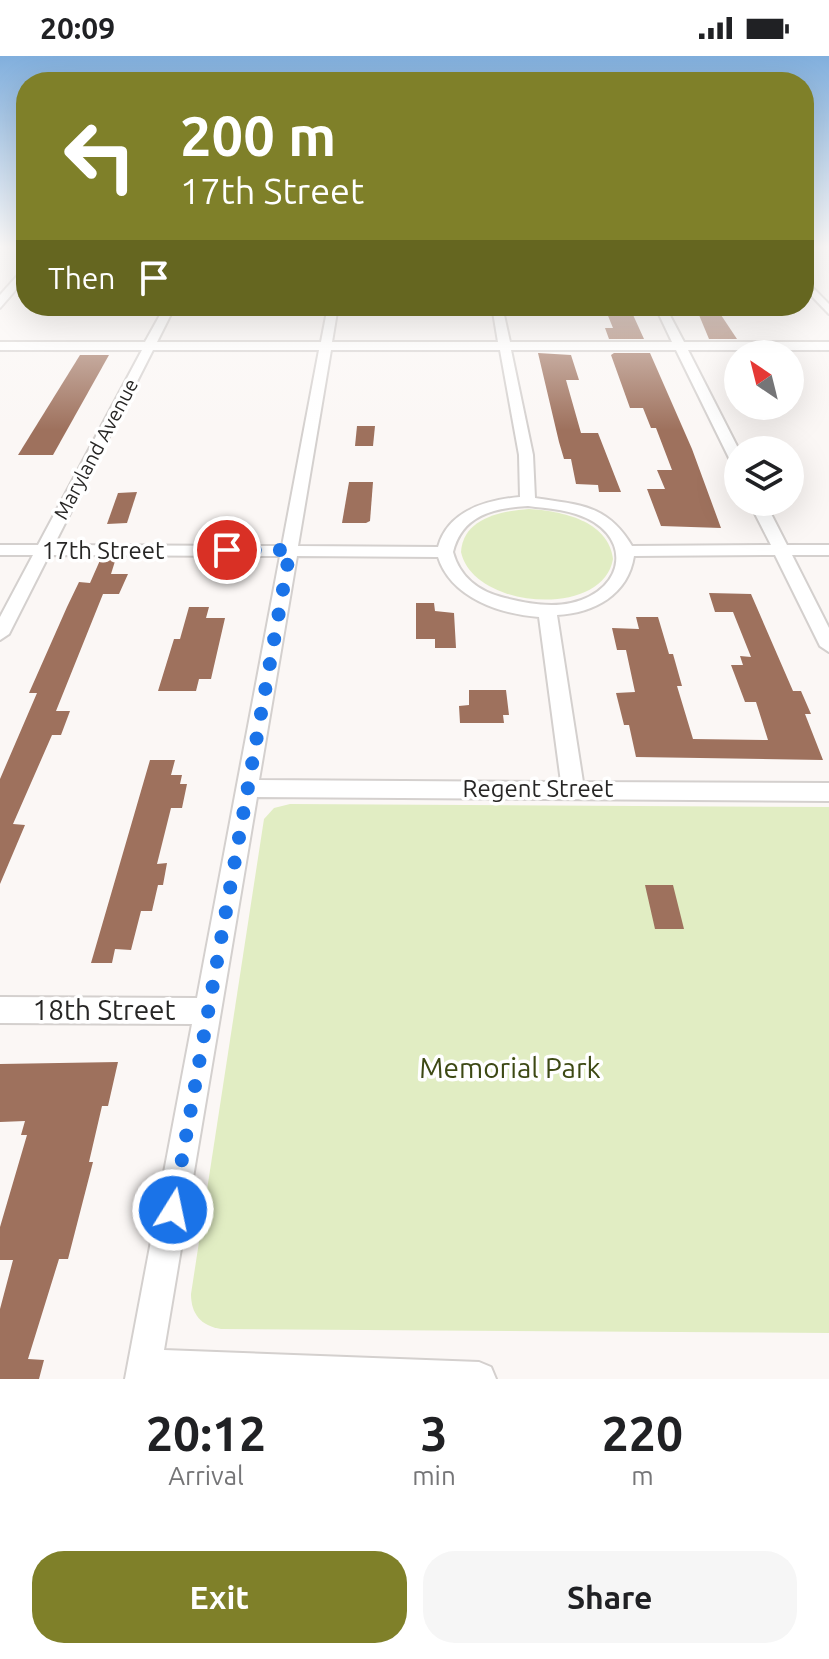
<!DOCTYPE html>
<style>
:root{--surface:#fff;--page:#f6f6f6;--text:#202124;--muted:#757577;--accent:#7f8029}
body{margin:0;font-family:Ubuntu,sans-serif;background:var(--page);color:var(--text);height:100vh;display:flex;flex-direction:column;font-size:30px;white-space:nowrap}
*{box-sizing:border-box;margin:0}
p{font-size:26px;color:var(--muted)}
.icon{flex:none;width:44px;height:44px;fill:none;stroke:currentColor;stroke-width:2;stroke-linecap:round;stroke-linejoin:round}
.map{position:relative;height:1323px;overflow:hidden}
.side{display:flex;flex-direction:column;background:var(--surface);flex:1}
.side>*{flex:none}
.guide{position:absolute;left:16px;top:16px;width:798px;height:244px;border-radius:32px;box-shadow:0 8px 32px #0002;background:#7f8029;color:#fff;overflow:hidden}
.needle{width:52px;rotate:325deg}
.tools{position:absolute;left:724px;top:284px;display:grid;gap:16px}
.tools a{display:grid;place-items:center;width:80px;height:80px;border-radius:50%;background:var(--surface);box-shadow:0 8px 32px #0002;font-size:40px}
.pin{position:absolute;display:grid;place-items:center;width:68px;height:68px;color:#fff;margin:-34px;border:4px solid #fff;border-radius:50%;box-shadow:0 2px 8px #0007}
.me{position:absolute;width:88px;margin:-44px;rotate:10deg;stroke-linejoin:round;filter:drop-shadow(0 0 6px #0008)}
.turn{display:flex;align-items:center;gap:28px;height:168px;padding:0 32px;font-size:36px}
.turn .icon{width:104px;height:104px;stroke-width:2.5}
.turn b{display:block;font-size:56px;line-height:68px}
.then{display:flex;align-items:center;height:76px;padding:0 32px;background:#0003;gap:16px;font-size:30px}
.eta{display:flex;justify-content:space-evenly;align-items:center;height:136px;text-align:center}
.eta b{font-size:48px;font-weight:700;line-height:56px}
.action{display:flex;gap:16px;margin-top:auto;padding:16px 32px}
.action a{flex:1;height:92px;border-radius:32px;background:var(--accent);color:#fff;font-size:32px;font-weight:700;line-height:92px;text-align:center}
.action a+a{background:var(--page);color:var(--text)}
.status{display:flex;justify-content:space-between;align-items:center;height:56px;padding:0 40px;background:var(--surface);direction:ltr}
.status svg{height:22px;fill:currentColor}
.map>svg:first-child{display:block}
.green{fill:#e1edc3}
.building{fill:#9e715d}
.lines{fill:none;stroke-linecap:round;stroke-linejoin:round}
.minor-casing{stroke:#d4d0ce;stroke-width:4}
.tertiary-casing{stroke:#d4d0ce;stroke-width:4}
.minor{fill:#fff;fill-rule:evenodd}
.tertiary{fill:#fff;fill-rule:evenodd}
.route{stroke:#1a73e8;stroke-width:14;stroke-dasharray:0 25.2}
.labels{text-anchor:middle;stroke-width:7;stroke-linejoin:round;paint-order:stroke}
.far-street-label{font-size:20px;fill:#272625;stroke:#fff}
.street-label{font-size:24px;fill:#272625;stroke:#fff}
.near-street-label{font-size:28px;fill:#272625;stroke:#fff}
.near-park-label{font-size:28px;fill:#3d4914;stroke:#fff}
</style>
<div class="status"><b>20:09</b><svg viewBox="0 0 49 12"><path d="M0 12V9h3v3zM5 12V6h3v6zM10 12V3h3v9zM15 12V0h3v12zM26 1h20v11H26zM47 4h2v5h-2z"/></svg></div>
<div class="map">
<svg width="829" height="1323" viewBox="0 0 829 1323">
<rect width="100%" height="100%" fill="#fbf7f5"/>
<g class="green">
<path d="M529,453C561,455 608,464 613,503C603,563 473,553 461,496C463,462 501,455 529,453Z"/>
<path d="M290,748L829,751V1277L221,1273C201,1270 191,1258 191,1238L264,763L274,752Z"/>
</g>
<g class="building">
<polygon points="604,250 629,250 644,283 609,283 605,272 613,272"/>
<polygon points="699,259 721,259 737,283 709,283"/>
<polygon points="538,297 571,299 579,324 566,324 581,377 598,377 621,436 599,436 598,429 576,428 571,403 564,403 559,386"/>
<polygon points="614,297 650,297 692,393 721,472 661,470 647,433 665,433 657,414 672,414 656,372 651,372 643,352 630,352 611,299"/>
<polygon points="80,299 109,299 53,399 18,399"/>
<polygon points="357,370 375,370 373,390 355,390"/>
<polygon points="349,426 373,426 370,465 366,467 342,467"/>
<polygon points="137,436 127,467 107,468 118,437"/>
<polygon points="101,502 116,502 111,518 128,518 119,538 103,538 56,655 70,655 61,679 52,679 13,768 25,769 0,828 0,723 37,637 29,637 67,551 79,526 90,527"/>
<polygon points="709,537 751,538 793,635 801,635 811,658 805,658 823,704 636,701 629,669 624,669 616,637 635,636 626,594 617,594 612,572 639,573 636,561 658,561 669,598 673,598 682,630 677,630 693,683 768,684 756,646 745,646 731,609 743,609 740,600 751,601 733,556 715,556"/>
<polygon points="416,547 434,547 435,555 454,557 456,592 435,592 435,583 416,583"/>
<polygon points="189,551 209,551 206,562 225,562 211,623 199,623 196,635 158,635 174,583 180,583"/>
<polygon points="469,634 506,634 509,659 503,659 504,667 460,667 459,650 469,649"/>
<polygon points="150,704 175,704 171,719 182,719 180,728 187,728 182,752 171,752 157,808 167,807 163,829 158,829 152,855 141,855 131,894 115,893 112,907 91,907"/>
<polygon points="645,829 673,829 684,873 655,873"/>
<polygon points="118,1006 108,1050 102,1050 89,1106 93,1106 68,1203 59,1203 28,1303 44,1304 39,1323 0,1323 0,1253 13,1204 0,1204 0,1171 27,1079 21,1079 25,1065 0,1066 0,1008"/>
</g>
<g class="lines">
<g class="minor-casing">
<g id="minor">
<polygon points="804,223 829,248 829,258 804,232"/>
<path d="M165,250H175L157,286H321L328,250H338L332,286H498L492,250H502L510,286H672L655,250H665L684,286H829V294H688L739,394L738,410L731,406L676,294H511L533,399L535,442C579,449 607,448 632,490L771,489L749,446H765L787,489H829V499H792L829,572V596L820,590L775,499L634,500C628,539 594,557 557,559L583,726L829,727V745L257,741L164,1294L479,1306L491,1311L496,1323H125L192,968L0,967V941L197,942L280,500L49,499L9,578L0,584V561L33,499H0V489H38L142,294H0V286H145ZM153,294H319L282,490L54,489ZM331,294H500L519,399L520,441C487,444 448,454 438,491L298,490ZM528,450C543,452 561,453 576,458C633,476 628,534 571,547C549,552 527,547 505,542C480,536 460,522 453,496C462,459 494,452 528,450ZM297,500L438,501C451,542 500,558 539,561L561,726L259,724Z"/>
</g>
</g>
<g class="tertiary-casing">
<polygon id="tertiary" points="26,210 26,222 0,252 0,239"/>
</g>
<use href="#minor" class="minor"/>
<use href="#tertiary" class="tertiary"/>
</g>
<linearGradient id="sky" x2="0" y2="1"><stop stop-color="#81afdd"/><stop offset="0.51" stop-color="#fdfbfa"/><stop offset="1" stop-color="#fdfbfa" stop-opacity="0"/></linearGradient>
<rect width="829" height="374" fill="url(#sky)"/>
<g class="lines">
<polyline class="route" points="173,1154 290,494 227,494"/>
</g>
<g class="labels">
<g class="far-street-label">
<text transform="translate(96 393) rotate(-62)" y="7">Maryland Avenue</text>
</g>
<g class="street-label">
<text x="103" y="503">17th Street</text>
<text x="538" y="741">Regent Street</text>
</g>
<g class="near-street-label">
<text x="104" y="964">18th Street</text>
</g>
<g class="near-park-label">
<text x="510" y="1022">Memorial Park</text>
</g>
</g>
</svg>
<div class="tools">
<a><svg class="needle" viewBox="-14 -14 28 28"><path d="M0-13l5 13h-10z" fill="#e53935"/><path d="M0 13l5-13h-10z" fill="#757577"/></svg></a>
<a><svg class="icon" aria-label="layers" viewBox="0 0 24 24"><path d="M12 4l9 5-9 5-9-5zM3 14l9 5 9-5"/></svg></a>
</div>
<div class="pin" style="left:227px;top:494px;background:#d93025"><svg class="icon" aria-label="arrive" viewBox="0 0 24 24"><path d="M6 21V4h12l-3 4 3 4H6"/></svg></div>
<svg class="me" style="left:173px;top:1154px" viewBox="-20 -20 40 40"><circle r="17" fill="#1a73e8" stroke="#fff" stroke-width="3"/><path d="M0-11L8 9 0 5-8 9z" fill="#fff"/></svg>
<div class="guide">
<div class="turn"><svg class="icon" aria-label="left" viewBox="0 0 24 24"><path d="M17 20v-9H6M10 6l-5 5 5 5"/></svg><div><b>200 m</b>17th Street</div></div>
<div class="then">Then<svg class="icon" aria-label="arrive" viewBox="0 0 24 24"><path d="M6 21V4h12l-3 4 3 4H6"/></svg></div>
</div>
</div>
<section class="side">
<div class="eta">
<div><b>20:12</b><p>Arrival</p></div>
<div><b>3</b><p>min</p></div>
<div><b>220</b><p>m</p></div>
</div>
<div class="action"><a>Exit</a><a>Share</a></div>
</section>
